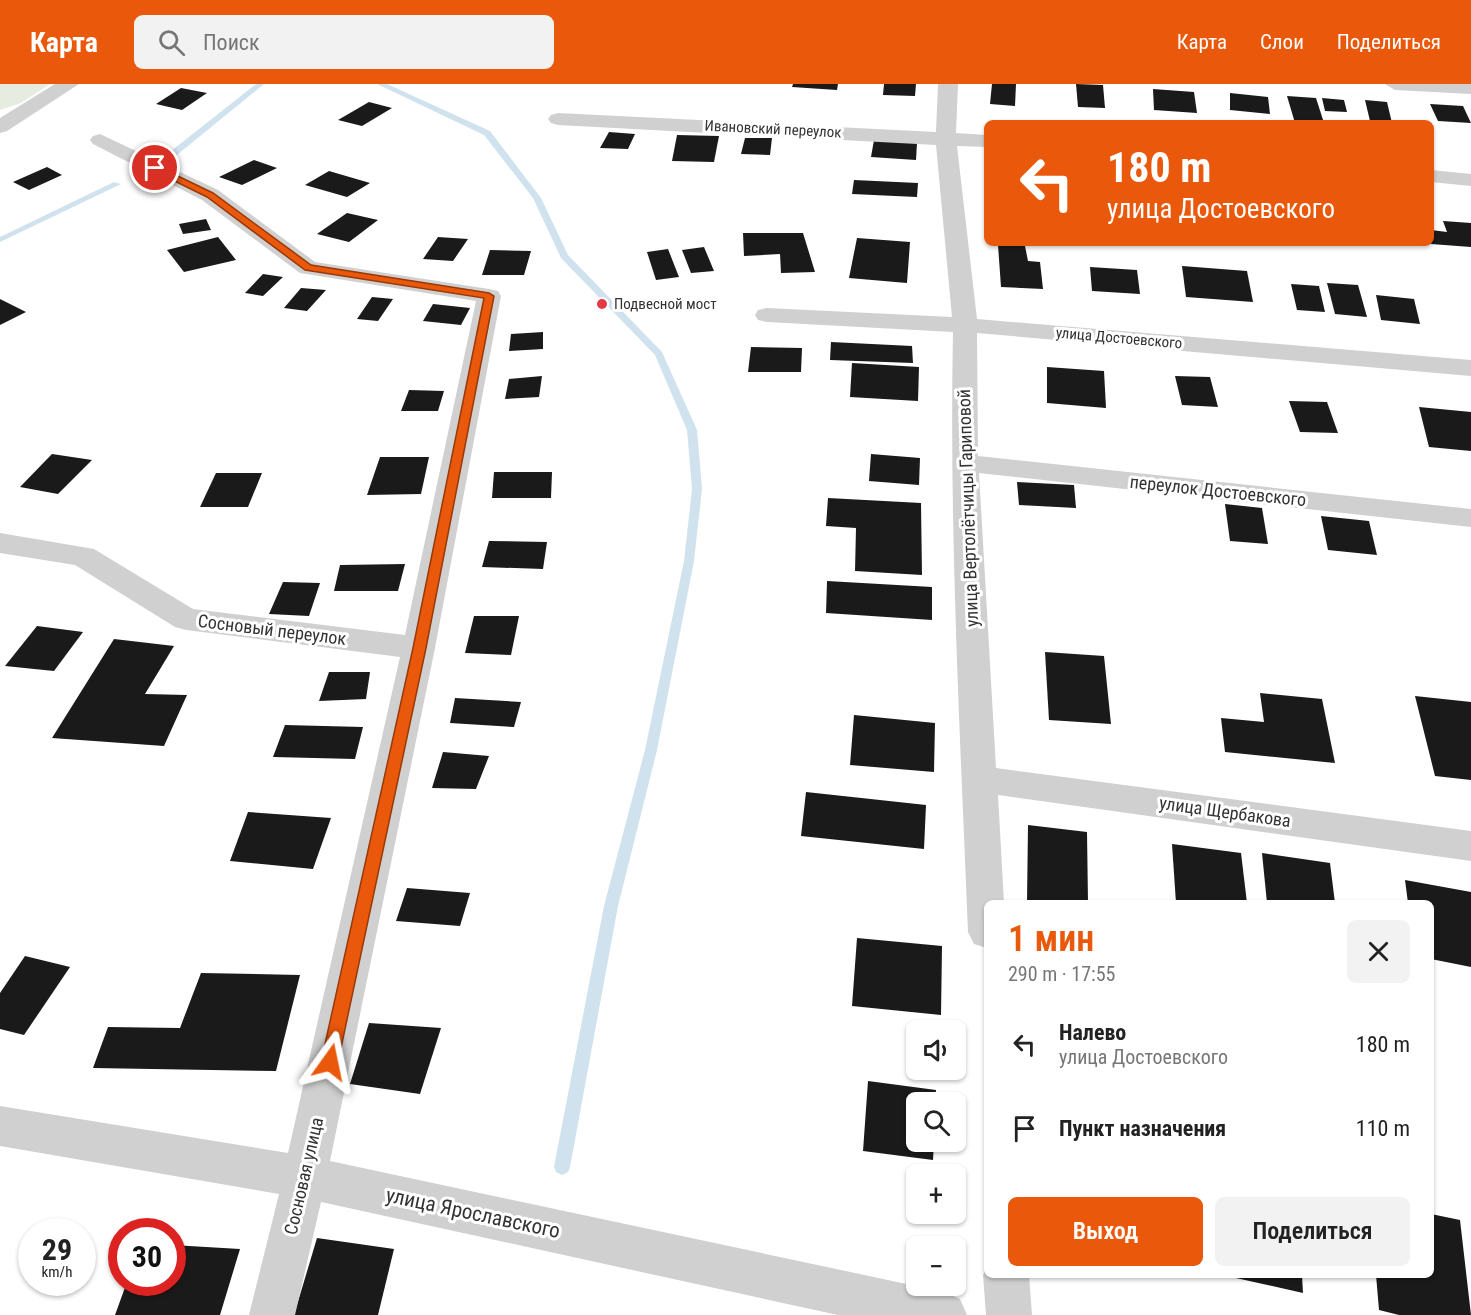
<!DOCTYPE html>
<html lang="ru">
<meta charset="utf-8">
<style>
:root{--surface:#fff;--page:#f2f2f2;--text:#222;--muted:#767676;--accent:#ea580c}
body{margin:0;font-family:"Roboto Condensed",sans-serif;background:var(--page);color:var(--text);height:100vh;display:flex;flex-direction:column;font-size:22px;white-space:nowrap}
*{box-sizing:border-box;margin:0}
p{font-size:20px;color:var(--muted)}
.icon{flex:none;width:33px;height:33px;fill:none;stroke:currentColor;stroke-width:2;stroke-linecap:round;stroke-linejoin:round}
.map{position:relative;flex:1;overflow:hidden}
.side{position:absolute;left:984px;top:816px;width:450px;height:378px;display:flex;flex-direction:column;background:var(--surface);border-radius:9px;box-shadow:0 2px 4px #0004}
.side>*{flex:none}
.top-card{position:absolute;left:984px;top:36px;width:450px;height:126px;border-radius:9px;box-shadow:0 2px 4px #0004;background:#ea580c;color:#fff;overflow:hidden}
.controls{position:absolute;left:906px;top:936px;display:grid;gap:12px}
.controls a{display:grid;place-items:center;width:60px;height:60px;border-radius:9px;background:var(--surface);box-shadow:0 2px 4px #0004;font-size:30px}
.speed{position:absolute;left:18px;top:1134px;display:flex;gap:12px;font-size:30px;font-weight:700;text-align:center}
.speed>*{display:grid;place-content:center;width:78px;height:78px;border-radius:50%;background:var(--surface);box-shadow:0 2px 4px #0004;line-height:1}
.speed small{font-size:15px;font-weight:400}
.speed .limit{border:9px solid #d22;background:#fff;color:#111}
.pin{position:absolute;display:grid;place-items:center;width:51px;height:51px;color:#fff;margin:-26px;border:3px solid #fff;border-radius:50%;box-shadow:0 2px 6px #0007}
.me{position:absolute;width:66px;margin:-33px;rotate:12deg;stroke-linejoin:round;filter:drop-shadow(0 0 4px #0008)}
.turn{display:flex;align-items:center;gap:21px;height:126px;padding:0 24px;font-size:27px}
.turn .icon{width:78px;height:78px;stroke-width:2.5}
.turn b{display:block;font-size:42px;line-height:51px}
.round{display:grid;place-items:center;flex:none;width:63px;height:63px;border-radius:9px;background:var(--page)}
.headline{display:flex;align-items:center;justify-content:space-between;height:102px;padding:0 24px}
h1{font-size:36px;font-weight:600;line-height:45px;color:var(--accent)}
.cta{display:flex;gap:12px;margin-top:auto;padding:12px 24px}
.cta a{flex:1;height:69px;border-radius:9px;background:var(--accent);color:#fff;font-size:24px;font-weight:600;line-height:69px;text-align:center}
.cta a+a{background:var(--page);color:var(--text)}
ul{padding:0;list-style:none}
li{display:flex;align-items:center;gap:18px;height:84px;padding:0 24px}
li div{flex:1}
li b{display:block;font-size:22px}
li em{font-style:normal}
header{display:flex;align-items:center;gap:36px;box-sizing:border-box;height:84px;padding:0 30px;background:var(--accent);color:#fff}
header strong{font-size:28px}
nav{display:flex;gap:33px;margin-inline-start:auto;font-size:21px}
.search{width:420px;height:54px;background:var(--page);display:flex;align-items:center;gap:15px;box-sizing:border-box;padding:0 21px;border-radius:9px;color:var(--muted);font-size:22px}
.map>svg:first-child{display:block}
.green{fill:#e6ecdf}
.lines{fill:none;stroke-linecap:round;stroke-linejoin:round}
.stream{fill:#cfe2ee;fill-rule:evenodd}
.building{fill:#1a1a1a}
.minor{fill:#d0d0d0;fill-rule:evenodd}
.route{fill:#ea580c;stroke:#983908;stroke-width:1.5}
.poi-dot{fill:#e63946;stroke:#fff;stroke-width:2}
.labels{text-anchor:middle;stroke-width:6;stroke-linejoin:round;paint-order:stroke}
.far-street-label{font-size:15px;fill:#333;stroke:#fff}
.far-poi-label{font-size:15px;fill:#333;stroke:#fff;text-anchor:start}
.street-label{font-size:18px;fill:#333;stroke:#fff}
.near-street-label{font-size:21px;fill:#333;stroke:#fff}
</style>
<header>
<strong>Карта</strong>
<div class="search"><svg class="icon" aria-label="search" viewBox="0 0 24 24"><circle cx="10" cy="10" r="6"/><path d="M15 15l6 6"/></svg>Поиск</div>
<nav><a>Карта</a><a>Слои</a><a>Поделиться</a></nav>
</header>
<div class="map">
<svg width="1471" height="1231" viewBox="0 0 1471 1231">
<rect width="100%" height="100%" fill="#fff"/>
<polygon class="green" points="0,0 50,0 21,19 0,26"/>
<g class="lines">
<g class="stream">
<polygon points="256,0 264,0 172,75 166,75 166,71"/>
<polygon points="377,0 387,0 490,47 541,114 568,171 662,268 697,346 702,405 694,477 657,666 618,822 570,1083 568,1088 562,1091 556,1088 554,1083 604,822 645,666 684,477 692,405 687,346 655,271 561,174 533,114 484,51"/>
<polygon points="114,98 121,100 0,158 0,153"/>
</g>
</g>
<g class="building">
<polygon points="793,0 838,0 837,6 792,3"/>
<polygon points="884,0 916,0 915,12 883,11"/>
<polygon points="992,0 1016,0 1015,22 990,20"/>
<polygon points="1076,0 1103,1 1105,24 1078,23"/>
<polygon points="181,4 207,9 182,26 156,20"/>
<polygon points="1153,5 1194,8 1197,29 1154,26"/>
<polygon points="1230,9 1268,13 1270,30 1230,26"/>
<polygon points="1287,12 1316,14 1324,39 1295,39"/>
<polygon points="1322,14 1344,16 1347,28 1325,27"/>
<polygon points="1365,16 1387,18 1392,39 1370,37"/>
<polygon points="369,18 392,24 362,42 338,36"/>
<polygon points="1430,20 1463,22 1471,39 1438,37"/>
<polygon points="609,48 635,50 628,65 600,64"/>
<polygon points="677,51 719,52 714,78 672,77"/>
<polygon points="745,54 772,54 770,71 741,70"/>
<polygon points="874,56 917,59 916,76 871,73"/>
<polygon points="254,76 277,84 242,101 219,93"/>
<polygon points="47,83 62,91 29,106 13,98"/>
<polygon points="329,87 370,99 347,113 305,101"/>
<polygon points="854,96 918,99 917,113 852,110"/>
<polygon points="347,129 378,136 349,158 317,150"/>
<polygon points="206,135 211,146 183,150 179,140"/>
<polygon points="1443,137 1471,139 1471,163 1431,160 1431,146 1447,148"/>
<polygon points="743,149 803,149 815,188 781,189 780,170 744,172"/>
<polygon points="218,153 236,176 184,188 167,166"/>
<polygon points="438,153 468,155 453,177 423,175"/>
<polygon points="857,154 910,158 907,199 849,194"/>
<polygon points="998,161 1025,162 1028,177 1040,178 1043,205 1001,203"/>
<polygon points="704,163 714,187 691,189 682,166"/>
<polygon points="668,165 679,193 656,196 647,168"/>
<polygon points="490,166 531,167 524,191 482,191"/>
<polygon points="1182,182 1247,187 1253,218 1186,213"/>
<polygon points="1090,183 1137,186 1140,210 1092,207"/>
<polygon points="263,190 283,193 263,212 245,209"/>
<polygon points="1327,199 1358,201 1367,233 1335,230"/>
<polygon points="1291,200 1319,202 1325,228 1297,226"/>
<polygon points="301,204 326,206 307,227 284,224"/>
<polygon points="1376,211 1414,215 1420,240 1381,236"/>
<polygon points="372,213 393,215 378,237 357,235"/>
<polygon points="0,215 26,228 0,241"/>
<polygon points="433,220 470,224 461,241 423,237"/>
<polygon points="543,248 543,265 509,267 511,250"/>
<polygon points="831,258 912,262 913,279 830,276"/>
<polygon points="751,263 802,264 801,288 748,288"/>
<polygon points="852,279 919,283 918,317 850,313"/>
<polygon points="1047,283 1104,287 1106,324 1047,319"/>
<polygon points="542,292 539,313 505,315 509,295"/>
<polygon points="1175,292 1210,293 1218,323 1182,321"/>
<polygon points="409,306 444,307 438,327 401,327"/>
<polygon points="1289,317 1327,318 1338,349 1300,348"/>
<polygon points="1419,323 1471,328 1471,367 1429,363"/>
<polygon points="52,370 92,376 58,410 20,403"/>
<polygon points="871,370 920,374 919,401 869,397"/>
<polygon points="380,373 429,373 421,410 367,411"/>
<polygon points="494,388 552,388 551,414 492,414"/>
<polygon points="216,389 262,389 248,423 200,423"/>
<polygon points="1017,398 1074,401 1076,424 1019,421"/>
<polygon points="828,414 921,419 922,491 855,487 856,444 826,442"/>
<polygon points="1225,420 1262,424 1268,460 1230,457"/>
<polygon points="1321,432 1369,437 1377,471 1328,466"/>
<polygon points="489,457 547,458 543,485 482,483"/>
<polygon points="405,480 398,507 334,507 340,481"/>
<polygon points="827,497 932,503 932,536 826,529"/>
<polygon points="283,498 320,499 309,532 269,530"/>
<polygon points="474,532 519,532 511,571 465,569"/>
<polygon points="37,542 83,548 54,587 5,582"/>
<polygon points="114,555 174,562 145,610 187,611 164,662 52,654"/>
<polygon points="1045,568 1104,572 1111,640 1049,636"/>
<polygon points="329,588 370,588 366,615 319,617"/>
<polygon points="1260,609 1322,615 1335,679 1225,668 1221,634 1264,638"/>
<polygon points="1415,612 1471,618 1471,696 1435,692"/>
<polygon points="455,614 521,618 514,643 450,639"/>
<polygon points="854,631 935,639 934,688 850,681"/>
<polygon points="285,641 363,643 355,675 273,673"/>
<polygon points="443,668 489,672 476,705 432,704"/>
<polygon points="806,708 926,721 924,765 801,752"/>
<polygon points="248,728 331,734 313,785 230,777"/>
<polygon points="1028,741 1087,748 1088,819 1027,819"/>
<polygon points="1172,760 1241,769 1247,819 1176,819"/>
<polygon points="1262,769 1330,779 1335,819 1267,819"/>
<polygon points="1405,796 1471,808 1471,883 1431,875 1431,819 1408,819"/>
<polygon points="407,804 470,809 460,842 396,837"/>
<polygon points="857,854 942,862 941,931 852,922"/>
<polygon points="25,872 70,883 24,951 0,945 0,909"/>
<polygon points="201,889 300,891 276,987 93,984 108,943 180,944"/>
<polygon points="369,939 441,944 420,1010 350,1000"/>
<polygon points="868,997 936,1006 935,1018 916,1018 916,1058 934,1058 933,1076 863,1067"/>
<polygon points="1431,1130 1460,1136 1471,1231 1399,1231 1379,1226 1376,1191 1431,1191"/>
<polygon points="317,1154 394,1165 378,1231 294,1231"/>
<polygon points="172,1161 240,1165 220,1231 115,1231 127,1198 172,1198"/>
<polygon points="1227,1191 1302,1191 1303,1209 1227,1192"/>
</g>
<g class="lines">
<g class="minor">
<polygon points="55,0 79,0 7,47 0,49 0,34"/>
<path d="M938,0H958L956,49L987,51V63L957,62L977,235L1471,276V292L977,249L978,372L1471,425V443L979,389L996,684L1471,747V777L998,711L1004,819H987V864L974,860L968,848C960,648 949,448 953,248L767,238L758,236L755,231L758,226L767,224L952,233L936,61L558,41L551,39L548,35L551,31L558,29L936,48Z"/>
<polygon points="1385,0 1471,0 1471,10 1395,6"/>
<polygon points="100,50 218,106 315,178 489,205 498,207 501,212 435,564 330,1077 944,1208 960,1215 967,1231 838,1231 321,1118 295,1231 249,1231 279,1110 0,1062 0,1022 288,1069 400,573 186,546 175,543 75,481 0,469 0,449 94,465 193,525 405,551 476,217 300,189 202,116 93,60 90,56 93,52"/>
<polygon points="1431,86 1471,90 1471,102 1431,98"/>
<polygon points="987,1182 987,1191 1029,1191 1032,1231 986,1231 983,1191"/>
</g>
</g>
<polygon class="route" points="155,81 213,109 311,181 489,209 494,212 426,564 338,978 336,983 330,986 324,983 321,978 413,564 484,214 305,186 207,113 152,86 151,84"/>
<circle class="poi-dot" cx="602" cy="220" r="6"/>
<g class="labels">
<g class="far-street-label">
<text transform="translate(773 45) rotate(3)" y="5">Ивановский переулок</text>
<text transform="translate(1119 254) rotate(5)" y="5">улица Достоевского</text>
</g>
<g class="far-poi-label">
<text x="614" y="225">Подвесной мост</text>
</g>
<g class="street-label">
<text transform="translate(1218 407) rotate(6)" y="6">переулок Достоевского</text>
<text transform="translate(968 424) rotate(-92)" y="6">улица Вертолётчицы Гариповой</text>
<text transform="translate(272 546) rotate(7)" y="6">Сосновый переулок</text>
<text transform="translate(1225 728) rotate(8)" y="6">улица Щербакова</text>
<text transform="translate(304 1092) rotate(-77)" y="6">Сосновая улица</text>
</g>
<g class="near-street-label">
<text transform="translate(473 1129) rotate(12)" y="7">улица Ярославского</text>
</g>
</g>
</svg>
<div class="controls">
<a><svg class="icon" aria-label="sound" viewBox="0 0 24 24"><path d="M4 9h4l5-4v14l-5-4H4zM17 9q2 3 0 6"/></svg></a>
<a><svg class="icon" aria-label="search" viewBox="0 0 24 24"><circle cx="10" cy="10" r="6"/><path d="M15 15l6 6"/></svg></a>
<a>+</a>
<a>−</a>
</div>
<div class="speed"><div>29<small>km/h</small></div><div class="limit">30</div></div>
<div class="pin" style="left:155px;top:84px;background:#d93025"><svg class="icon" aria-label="arrive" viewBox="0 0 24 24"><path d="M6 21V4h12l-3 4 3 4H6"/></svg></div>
<svg class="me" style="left:330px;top:978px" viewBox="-20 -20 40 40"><path d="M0-17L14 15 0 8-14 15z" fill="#ea580c" stroke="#fff" stroke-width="4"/></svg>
<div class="top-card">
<div class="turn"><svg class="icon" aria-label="left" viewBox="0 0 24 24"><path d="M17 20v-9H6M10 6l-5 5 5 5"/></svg><div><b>180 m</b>улица Достоевского</div></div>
</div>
<section class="side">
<div class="headline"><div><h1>1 мин</h1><p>290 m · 17:55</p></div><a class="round"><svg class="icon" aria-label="close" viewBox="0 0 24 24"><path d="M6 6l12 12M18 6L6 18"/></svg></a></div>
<ul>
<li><svg class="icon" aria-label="left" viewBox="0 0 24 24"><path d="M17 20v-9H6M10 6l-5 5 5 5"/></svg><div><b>Налево</b><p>улица Достоевского</p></div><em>180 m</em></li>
<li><svg class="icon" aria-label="arrive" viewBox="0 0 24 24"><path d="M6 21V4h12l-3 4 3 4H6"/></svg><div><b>Пункт назначения</b></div><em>110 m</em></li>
</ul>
<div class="cta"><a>Выход</a><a>Поделиться</a></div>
</section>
</div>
